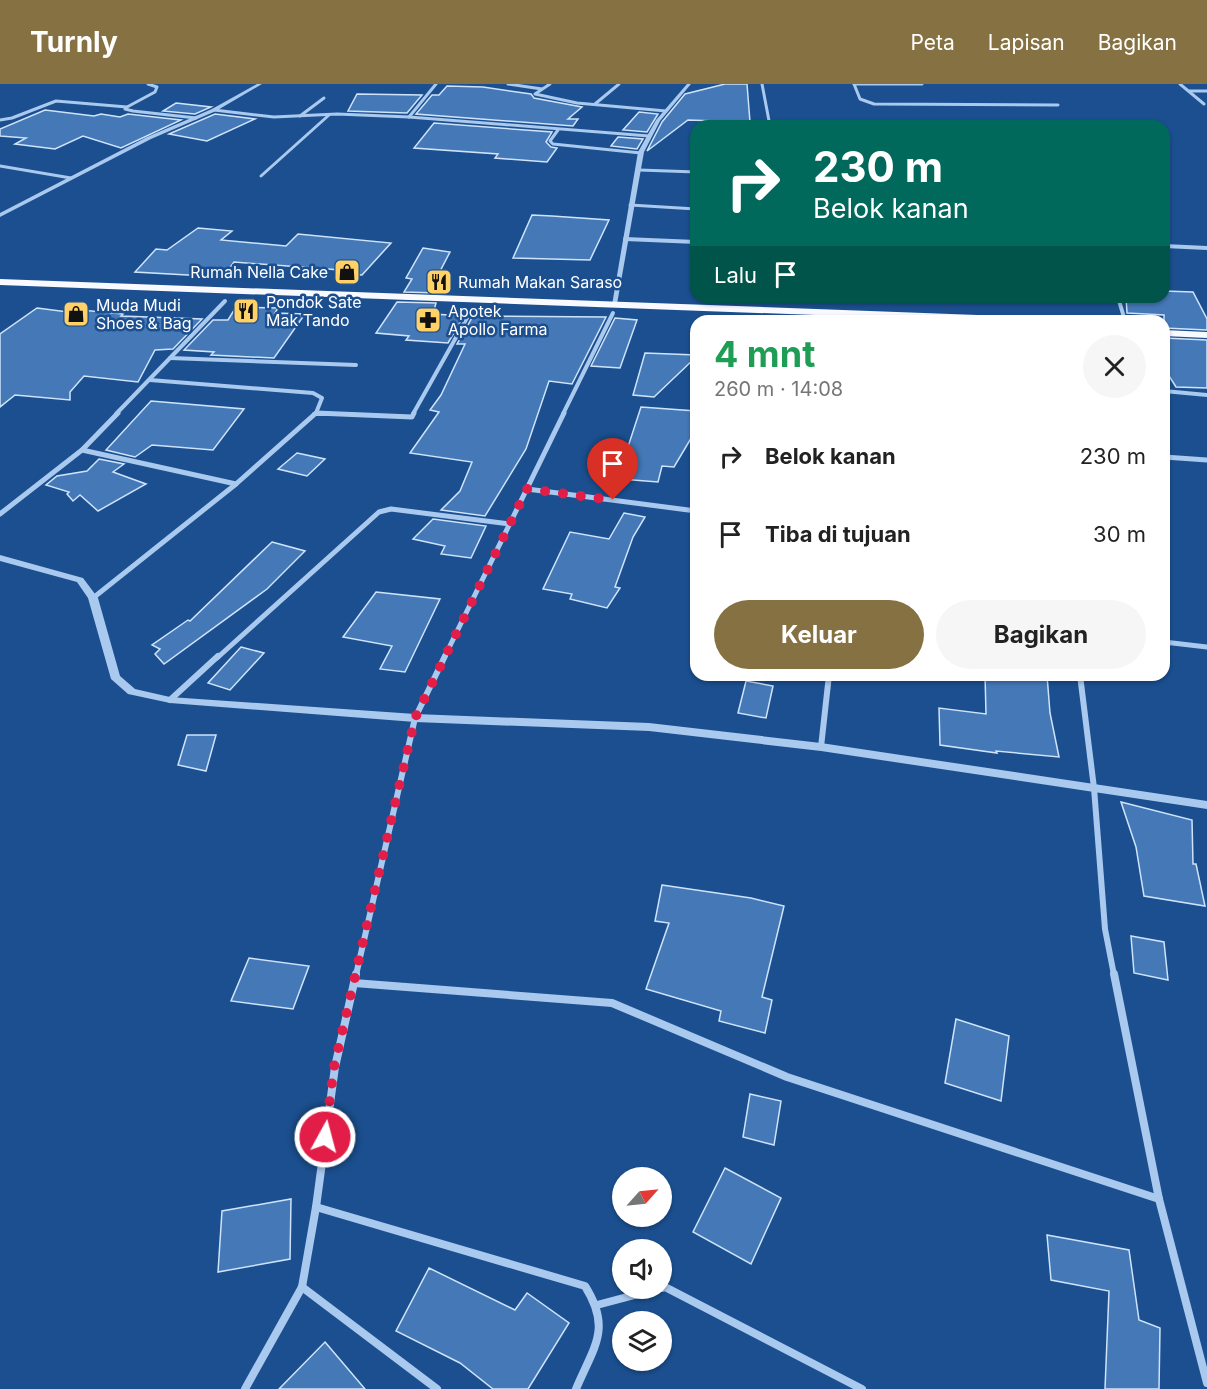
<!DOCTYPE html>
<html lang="id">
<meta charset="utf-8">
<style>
:root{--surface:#fff;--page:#f6f6f6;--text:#222;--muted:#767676;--accent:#857141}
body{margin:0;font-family:Inter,sans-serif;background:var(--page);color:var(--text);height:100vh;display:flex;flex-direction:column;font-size:22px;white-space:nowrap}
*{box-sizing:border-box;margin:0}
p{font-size:20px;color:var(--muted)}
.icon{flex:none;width:33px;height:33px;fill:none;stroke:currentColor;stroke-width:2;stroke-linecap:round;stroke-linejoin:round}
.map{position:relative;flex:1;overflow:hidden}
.drawer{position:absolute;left:690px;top:231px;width:480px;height:366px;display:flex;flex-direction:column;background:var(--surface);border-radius:18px;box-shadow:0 2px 4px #0004}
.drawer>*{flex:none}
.guide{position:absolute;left:690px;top:36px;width:480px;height:183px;border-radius:18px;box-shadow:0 2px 4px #0004;background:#00695c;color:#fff;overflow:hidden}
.needle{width:39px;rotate:63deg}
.tools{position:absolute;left:612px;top:1083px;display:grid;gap:12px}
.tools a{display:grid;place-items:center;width:60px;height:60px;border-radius:50%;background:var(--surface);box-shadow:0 2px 4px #0004;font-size:30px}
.pin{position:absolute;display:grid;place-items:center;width:51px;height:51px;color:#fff;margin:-62px -26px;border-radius:50% 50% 50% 0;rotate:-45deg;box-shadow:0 0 6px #0007}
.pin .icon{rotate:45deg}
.me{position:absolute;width:66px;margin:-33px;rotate:7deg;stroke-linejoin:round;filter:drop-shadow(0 0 4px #0008)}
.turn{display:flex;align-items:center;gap:21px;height:126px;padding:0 24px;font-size:27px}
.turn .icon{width:78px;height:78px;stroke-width:2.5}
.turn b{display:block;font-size:42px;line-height:51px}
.then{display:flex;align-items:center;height:57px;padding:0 24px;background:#0003;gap:12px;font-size:22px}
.round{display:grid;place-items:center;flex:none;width:63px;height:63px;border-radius:32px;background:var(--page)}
.overview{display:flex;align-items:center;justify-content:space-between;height:102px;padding:0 24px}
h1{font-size:36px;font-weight:700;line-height:45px;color:#1e9e55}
.button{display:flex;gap:12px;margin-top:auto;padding:12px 24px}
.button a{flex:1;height:69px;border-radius:36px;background:var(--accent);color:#fff;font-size:24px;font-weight:700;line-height:69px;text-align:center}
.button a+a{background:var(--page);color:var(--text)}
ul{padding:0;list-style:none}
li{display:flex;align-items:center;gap:18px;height:78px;padding:0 24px}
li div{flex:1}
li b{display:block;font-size:22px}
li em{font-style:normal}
header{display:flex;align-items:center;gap:36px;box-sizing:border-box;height:84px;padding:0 30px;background:var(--accent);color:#fff}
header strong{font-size:28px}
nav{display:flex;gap:33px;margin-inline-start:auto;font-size:21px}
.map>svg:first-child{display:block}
.building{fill:#4478b7;stroke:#cfe3fa;stroke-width:1.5}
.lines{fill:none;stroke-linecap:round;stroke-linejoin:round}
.minor-far4{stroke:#a9c9ee;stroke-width:3}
.minor-far3{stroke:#a9c9ee;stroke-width:4}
.minor-far2{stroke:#a9c9ee;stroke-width:5}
.minor-far1{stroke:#a9c9ee;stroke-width:6}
.minor{stroke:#a9c9ee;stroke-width:8}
.tertiary{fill:#a9c9ee;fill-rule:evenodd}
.trunk{fill:#f8faff;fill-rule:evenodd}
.route{stroke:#e11d48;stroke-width:10;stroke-dasharray:0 18}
.labels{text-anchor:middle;stroke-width:5;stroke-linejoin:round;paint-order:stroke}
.far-poi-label{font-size:16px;fill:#fff;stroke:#1b4f8f;text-anchor:start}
</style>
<header>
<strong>Turnly</strong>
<nav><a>Peta</a><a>Lapisan</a><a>Bagikan</a></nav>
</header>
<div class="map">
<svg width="1207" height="1305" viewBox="0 0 1207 1305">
<rect width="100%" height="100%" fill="#1b4f8f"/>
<g class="building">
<polygon points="725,0 747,0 750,38 688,36 647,67 662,38 685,10"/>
<polygon points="447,2 483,3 531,10 534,14 582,23 568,35 578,35 573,42 416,30 432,11 439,11"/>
<polygon points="357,10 422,11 407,29 348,27"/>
<polygon points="176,19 211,23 195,30 163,27"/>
<polygon points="45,26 94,32 101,30 120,33 128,30 181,36 121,64 83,52 55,65 15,60 26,54 0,52 0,45"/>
<polygon points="639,28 658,30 647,48 623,46"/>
<polygon points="215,30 255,35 207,57 169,50"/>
<polygon points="434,39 552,48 546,58 551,63 557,64 547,78 495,74 498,70 414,64"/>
<polygon points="618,53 643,55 637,65 611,62"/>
<polygon points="532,131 552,132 609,136 590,176 513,174"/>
<polygon points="198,144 232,147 221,156 286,162 298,150 391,159 362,191 338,190 340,186 234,178 223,193 135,188 156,165 167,166"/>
<polygon points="423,164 450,168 436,195 444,195 439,209 404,208 412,195 406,194"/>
<polygon points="1164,207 1193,208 1207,235 1207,246 1164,244 1164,231 1127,229 1126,213 1164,213"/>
<polygon points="397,218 436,219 433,230 464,232 448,259 406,256 409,252 376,249"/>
<polygon points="236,223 278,224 275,229 305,230 274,274 211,271 214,268 184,266 213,236 228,236"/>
<polygon points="37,224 68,228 71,225 123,230 121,232 202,235 173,265 155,266 138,298 84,292 70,308 70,316 15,311 0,323 0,250"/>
<polygon points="473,232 606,233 572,300 549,297 526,365 485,432 441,426 460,407 472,378 410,369 439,328 430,326 441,311 465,260 457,260"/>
<polygon points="615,234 637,236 620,284 591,282"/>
<polygon points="1164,254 1207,256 1207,304 1176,303 1164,284"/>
<polygon points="645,269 696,271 696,273 654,313 633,311"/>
<polygon points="151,317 244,325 213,366 152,361 135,373 106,366"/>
<polygon points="641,323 696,327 696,346 674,383 662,382 658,398 608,394 614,370 625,372"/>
<polygon points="297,369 325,375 307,392 278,385"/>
<polygon points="99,375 124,380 113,388 146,400 98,427 80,411 73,417 67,410 69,408 46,401 57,392 87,387"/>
<polygon points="624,429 645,433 633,453 615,503 620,504 607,524 570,515 572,510 543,505 570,448 609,455"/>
<polygon points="433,435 486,442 471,474 441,470 445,462 413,455"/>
<polygon points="272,458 305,467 267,505 164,580 155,570 160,565 152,561 188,536 190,537"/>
<polygon points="376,508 440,515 405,588 380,585 392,562 343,553"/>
<polygon points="241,563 264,569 230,606 208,599"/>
<polygon points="985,591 1047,591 1050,629 1059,673 996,667 997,669 940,661 939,624 986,630"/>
<polygon points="746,597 773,602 766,634 738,629"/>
<polygon points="187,651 216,651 206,687 178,681"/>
<polygon points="1121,718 1192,736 1193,780 1196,780 1205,822 1144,812 1136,763"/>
<polygon points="662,801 751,814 784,822 762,913 772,916 765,949 719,937 721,927 646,905 669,839 655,837"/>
<polygon points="1131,852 1164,858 1168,896 1134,889"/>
<polygon points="249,874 309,882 293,925 231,917"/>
<polygon points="956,935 1009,952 1001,1017 945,999"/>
<polygon points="750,1010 781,1017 774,1061 743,1053"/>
<polygon points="725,1084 781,1114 751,1180 693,1148"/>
<polygon points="291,1115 290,1175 218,1188 222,1127"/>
<polygon points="1047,1151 1129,1166 1139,1236 1160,1244 1159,1305 1105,1305 1109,1207 1051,1196"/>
<polygon points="429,1184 515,1226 527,1209 569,1239 528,1305 493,1305 460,1279 396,1247"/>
<polygon points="325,1258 365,1305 279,1305"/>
</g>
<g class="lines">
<g class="minor-far4">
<polyline points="508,0 542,5"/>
<polyline points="550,0 535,10 577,19 666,27"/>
<polyline points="762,0 770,42"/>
<polyline points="854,0 860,15 874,20 1058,21"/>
<polyline points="854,0 922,0"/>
<polyline points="1180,0 1204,20"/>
<polyline points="1189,7 1207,7"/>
<polyline points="595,20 619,0"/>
<polyline points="127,23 155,8 157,3 148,0"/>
<polyline points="214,26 274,33 337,30 409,33 649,52"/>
<polyline points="300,32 324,14"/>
<polyline points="409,33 436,0"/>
<polyline points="0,36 12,34 56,17 127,23 125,25 133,27 196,34"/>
<polyline points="558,46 550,57 553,60 641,69"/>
<polyline points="0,82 71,94"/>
<polyline points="639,86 696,88"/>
<polyline points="261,92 329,31"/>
<polyline points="630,121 696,125"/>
</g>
<g class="minor-far3">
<polyline points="625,155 696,158"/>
<polyline points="1164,162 1207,164"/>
<polyline points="1118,213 1125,237"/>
<polyline points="170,274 356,281"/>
<polyline points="150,296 313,309 322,314 316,329"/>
<polyline points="1164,307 1207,311"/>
<polyline points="116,330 225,217"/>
<polyline points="314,330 350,330"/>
<polyline points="413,330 472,225"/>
<polyline points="563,330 613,229"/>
</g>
<g class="minor-far2">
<polyline points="82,366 236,400"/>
<polyline points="1164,373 1207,376"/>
<polyline points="527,405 696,427"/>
<polyline points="0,430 82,366 118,329"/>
<polyline points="93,514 236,400 316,329 412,333 414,329"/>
<polyline points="1164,558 1207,563"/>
<polyline points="217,574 379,428 391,425 510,440"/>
<polyline points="444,574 564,329"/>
</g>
<g class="minor-far1">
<polyline points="1080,591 1094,704 1105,845 1114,891"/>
<polyline points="170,616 218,572"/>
<polyline points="821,663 829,591"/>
<polyline points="356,891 415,634 445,572"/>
</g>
<g class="minor">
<polyline points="1114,890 1159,1115 1207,1299"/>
<polyline points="354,899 612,919 787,993 1159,1115"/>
<path d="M316,1123L585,1202C612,1245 594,1262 576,1305"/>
<polyline points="302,1203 437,1305"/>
<polyline points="662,1204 665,1203 862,1305"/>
<polyline points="597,1221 661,1204"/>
<polyline points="245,1305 302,1203 316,1123 335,983 356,890"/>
</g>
<g class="tertiary">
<polygon points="257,0 262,0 216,27 151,55 0,133 0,129 147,53 212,25"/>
<polygon points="687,0 691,0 660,37 644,68 617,220 612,221 638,68 656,36"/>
<polygon points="0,471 83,494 98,514 120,592 135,605 170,613 415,630 649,639 821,659 1207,717 1207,725 821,667 649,647 415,638 170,619 128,610 111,595 88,514 77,498 0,477"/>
</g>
<g class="trunk">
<polygon points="0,195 1060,234 1065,237 976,237 0,201"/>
<polygon points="1164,246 1207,248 1207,254 1164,252"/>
</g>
</g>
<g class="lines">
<polyline class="route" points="325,1053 334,983 415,634 527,405 613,416"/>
</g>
<defs>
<g id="shop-square" transform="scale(1.35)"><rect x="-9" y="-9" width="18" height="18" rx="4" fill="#ffd166" stroke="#1b4f8f"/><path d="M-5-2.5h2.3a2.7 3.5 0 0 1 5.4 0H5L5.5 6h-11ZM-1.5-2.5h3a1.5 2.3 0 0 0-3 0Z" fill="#111"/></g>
<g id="restaurant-square" transform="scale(1.35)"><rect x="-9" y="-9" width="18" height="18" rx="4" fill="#ffd166" stroke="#1b4f8f"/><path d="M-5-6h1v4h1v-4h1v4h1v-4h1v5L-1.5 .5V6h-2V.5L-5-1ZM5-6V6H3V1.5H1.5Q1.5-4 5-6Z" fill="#111"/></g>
<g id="pharmacy-square" transform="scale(1.35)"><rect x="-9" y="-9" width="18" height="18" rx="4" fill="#ffd166" stroke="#1b4f8f"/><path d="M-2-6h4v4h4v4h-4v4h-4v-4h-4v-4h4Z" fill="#111"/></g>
</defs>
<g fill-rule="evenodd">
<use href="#shop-square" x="347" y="188"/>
<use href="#restaurant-square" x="439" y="198"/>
<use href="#restaurant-square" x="246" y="227"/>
<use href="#shop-square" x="76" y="230"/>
<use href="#pharmacy-square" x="428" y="236"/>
</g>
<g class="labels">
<g class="far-poi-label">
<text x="328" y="194" text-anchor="end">Rumah Nella Cake</text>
<text x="458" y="204">Rumah Makan Saraso</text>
<text x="266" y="224">Pondok Sate<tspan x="266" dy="18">Mak Tando</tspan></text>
<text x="96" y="227">Muda Mudi<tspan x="96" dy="18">Shoes &amp; Bag</tspan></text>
<text x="448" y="233">Apotek<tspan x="448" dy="18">Apollo Farma</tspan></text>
</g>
</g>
</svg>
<div class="tools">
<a><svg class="needle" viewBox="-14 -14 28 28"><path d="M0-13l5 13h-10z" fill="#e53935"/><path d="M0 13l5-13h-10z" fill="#767676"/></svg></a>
<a><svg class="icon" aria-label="sound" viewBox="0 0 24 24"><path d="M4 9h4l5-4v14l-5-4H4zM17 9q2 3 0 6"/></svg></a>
<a><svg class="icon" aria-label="layers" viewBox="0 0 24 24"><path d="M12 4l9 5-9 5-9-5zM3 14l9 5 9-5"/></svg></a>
</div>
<div class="pin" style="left:613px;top:416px;background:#d93025"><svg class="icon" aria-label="arrive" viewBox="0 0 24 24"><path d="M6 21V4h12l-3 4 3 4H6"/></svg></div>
<svg class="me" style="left:325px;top:1053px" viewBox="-20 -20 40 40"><circle r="17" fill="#e11d48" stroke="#fff" stroke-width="3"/><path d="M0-11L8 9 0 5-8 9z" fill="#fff"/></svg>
<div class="guide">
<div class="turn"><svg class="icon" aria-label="right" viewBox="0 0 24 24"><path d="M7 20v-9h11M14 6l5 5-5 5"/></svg><div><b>230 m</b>Belok kanan</div></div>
<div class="then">Lalu<svg class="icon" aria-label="arrive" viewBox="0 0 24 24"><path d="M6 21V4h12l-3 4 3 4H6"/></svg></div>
</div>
<section class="drawer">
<div class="overview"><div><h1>4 mnt</h1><p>260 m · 14:08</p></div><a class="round"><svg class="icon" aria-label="close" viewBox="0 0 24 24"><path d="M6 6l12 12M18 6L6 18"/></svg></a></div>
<ul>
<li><svg class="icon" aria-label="right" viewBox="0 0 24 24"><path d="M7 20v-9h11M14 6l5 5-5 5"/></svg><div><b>Belok kanan</b></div><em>230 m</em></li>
<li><svg class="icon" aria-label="arrive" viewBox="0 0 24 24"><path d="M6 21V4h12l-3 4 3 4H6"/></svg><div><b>Tiba di tujuan</b></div><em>30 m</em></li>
</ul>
<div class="button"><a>Keluar</a><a>Bagikan</a></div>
</section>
</div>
